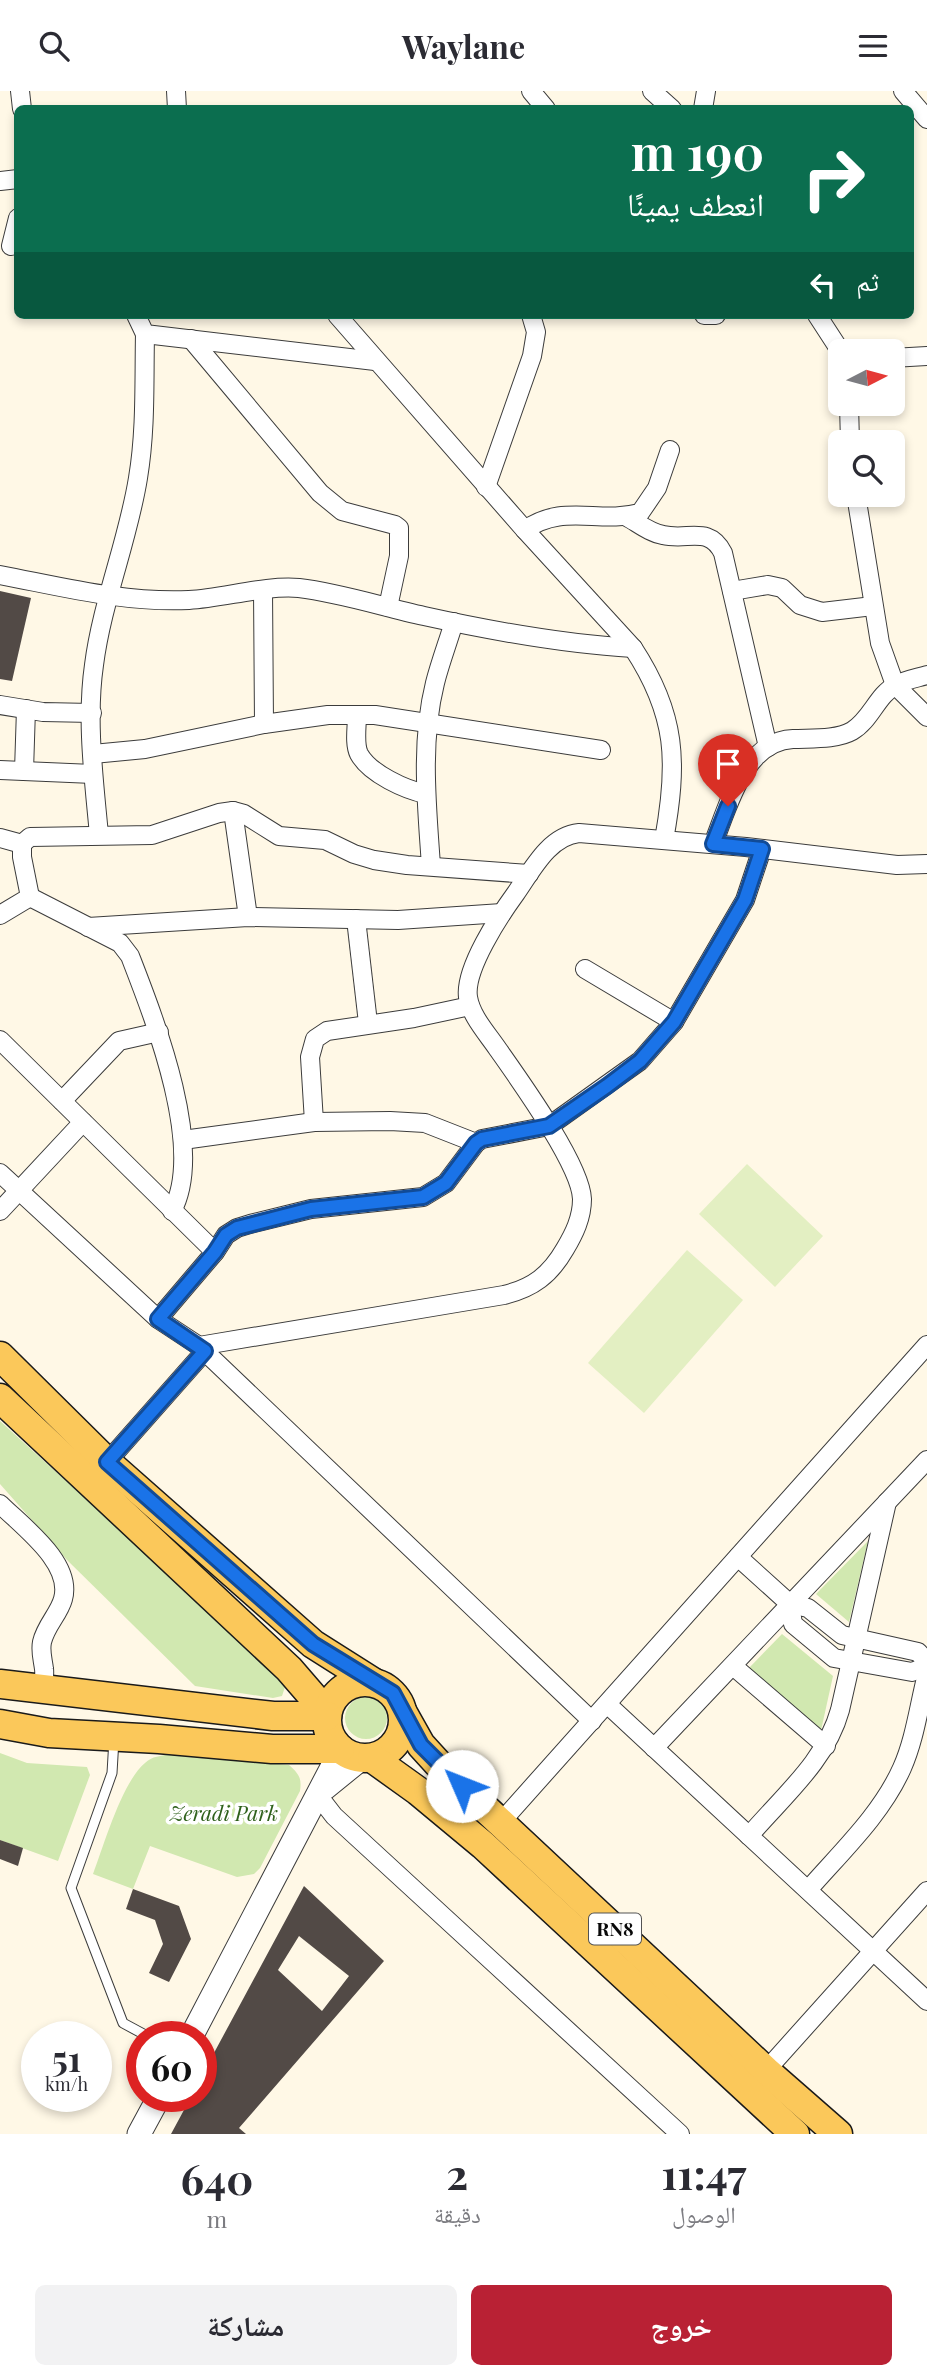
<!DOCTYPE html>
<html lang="ar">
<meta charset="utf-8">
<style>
:root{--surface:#fff;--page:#f2f2f3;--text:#2b2b33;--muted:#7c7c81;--accent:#b92134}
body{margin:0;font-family:"Playfair Display","Noto Naskh Arabic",serif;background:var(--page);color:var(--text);direction:rtl;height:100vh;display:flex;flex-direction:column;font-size:26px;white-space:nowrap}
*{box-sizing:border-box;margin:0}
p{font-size:23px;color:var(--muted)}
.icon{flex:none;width:38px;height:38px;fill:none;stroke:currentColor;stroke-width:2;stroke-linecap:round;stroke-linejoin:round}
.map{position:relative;height:2043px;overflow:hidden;direction:ltr}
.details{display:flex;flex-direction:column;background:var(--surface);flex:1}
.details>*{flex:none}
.hud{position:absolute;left:14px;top:14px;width:900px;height:214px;border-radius:10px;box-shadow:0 4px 10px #0003;direction:rtl;background:#0b6e4f;color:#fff;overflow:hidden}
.needle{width:46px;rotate:84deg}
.fabs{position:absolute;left:828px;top:248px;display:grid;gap:14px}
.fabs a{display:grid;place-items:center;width:77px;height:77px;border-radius:10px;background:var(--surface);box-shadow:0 4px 10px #0003;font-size:35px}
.speed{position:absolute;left:21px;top:1930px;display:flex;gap:14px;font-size:35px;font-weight:700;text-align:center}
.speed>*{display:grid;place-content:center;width:91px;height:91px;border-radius:50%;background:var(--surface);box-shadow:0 4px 10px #0003;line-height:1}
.speed small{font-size:18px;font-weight:400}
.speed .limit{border:10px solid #d22;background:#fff;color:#111}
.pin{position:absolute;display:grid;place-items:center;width:60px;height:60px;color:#fff;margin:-72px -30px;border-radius:50% 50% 50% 0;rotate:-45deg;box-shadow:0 0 7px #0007}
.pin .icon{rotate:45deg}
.me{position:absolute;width:77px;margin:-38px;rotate:314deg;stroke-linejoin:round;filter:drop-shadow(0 0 5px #0008)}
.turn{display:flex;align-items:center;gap:24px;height:147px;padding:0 35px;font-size:32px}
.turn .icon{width:91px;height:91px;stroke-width:2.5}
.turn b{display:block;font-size:49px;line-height:60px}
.then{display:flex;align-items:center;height:66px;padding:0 35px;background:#0003;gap:14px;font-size:26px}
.eta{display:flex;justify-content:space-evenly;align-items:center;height:119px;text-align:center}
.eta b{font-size:42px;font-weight:700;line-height:49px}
.cta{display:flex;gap:14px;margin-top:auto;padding:14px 35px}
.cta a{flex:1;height:80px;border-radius:10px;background:var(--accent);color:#fff;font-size:28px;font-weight:700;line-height:80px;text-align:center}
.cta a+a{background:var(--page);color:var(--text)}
header{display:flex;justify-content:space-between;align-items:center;height:91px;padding:0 35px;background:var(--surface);font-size:32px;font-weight:700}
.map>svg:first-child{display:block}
.green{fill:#d1e8b0}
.pitch{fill:#e3efc2}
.building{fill:#524a46;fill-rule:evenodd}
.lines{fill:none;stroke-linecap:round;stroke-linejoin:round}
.service-casing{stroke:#3c3c3c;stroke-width:11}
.minor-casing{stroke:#3c3c3c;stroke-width:20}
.tertiary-casing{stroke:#3c3c3c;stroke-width:25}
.primary-casing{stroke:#1a1a1a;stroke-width:31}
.service{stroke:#fff;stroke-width:9}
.minor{stroke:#fff;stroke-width:18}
.tertiary{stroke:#fff;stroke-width:23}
.primary{stroke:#fbc85a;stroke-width:28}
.route-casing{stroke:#114b97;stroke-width:18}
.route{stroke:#1a73e8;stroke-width:12}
.labels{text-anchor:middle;stroke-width:7;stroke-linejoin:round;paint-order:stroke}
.shield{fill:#fff;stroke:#535353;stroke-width:2}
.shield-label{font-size:19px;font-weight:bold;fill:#090909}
.park-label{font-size:21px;font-style:italic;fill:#2e601b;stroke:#fff}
</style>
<header><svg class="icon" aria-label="menu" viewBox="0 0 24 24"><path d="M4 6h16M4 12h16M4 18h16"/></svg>Waylane<svg class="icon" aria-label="search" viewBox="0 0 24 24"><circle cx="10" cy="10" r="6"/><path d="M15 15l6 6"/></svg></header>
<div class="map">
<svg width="927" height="2043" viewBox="0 0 927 2043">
<rect width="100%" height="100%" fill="#fff8e6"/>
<g class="green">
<polygon points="0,1330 284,1588 286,1593 282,1605 273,1607 195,1595 67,1469 0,1393"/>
<polygon points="868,1450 849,1531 816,1503"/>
<polygon points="782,1543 833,1585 820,1644 748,1578"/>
<circle cx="366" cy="1627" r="21"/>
<polygon points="0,1662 27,1672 87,1676 90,1684 58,1770 0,1749"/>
<path d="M171,1663L289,1674C299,1683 302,1687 300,1700L260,1777L254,1783L237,1786L150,1755L133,1798L93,1783C104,1754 122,1691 145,1672C152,1665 161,1665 171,1663Z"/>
</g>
<g class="pitch">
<polygon points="747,1073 823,1145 775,1196 699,1123"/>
<polygon points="687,1159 743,1209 644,1322 588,1272"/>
</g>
<g class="building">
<polygon points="0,500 31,507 12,590 0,588"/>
<polygon points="0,1749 23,1757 18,1775 0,1768"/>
<path d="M304,1795L384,1870L239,2037L246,2043H171L191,2006H201V1986ZM299,1845L349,1885L322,1920L278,1879Z"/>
<polygon points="133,1798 179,1815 191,1848 169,1891 149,1882 163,1853 155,1829 126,1818"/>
</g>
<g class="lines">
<g class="service-casing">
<polyline id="service" points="114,1648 112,1682 71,1797 123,1932 149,1946"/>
</g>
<g class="minor-casing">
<g id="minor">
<polyline points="20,0 22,18"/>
<polyline points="176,0 177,18"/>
<polyline points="531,0 546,18"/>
<polyline points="652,0 672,18"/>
<polyline points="903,0 927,28"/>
<polyline points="703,18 706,0"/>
<polyline points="0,90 18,88"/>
<polyline points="11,155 18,127"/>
<polyline points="136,224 145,243 375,270"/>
<path d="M337,224L525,439L633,557C677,624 678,672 664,749"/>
<polyline points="704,224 716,224"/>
<polyline points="817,224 841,261"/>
<polyline points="191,248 320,402 342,420 395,434 399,437 399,465 388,516"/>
<polyline points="892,267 927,265"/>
<polyline points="849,313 850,352"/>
<polyline points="486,396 532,265 536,241 531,224"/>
<polyline points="856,404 880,552 895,594 927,626"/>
<path d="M627,426C638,432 650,442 663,444C688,450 709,434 723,462L768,656"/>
<path d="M525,439C562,412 599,433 640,422L657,397L670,359"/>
<path d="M0,484C63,496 124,512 189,509C224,507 265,494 299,497C341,502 383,516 424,525C492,540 563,553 633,557"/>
<polyline points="263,499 264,633"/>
<polyline points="732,500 768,494 782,497 800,514 822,521 873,515"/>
<polyline points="0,614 43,621 92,622"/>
<path d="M357,624C357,636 354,653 359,663C370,683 406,699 426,703"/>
<polyline points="93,663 145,658 264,633 328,624 375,624 601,659"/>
<polyline points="0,679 93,683"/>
<polyline points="24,680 26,618"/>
<polyline points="233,720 248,826"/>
<path d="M99,744C94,689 86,629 94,574C102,511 128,450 138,387C146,339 144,291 145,243"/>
<polyline points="0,747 22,753"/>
<path d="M713,753C728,716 744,650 793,648C811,647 836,649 852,640C871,629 877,604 896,594C905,589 917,587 927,584"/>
<path d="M431,775C427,715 420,652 435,592C440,572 448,551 454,531"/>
<path d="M30,806L120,852L130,865C154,927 206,1058 172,1120"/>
<polyline points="0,824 30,806 22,766 22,753 30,746 152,744 219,722 233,720 244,723 279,745 325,749 354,763 374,769 407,774 529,783"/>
<polyline points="356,828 368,932"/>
<polyline points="88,836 248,826 398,829 502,822"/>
<polyline points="585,878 674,931"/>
<polyline points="0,949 215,1161 158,1228"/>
<polyline points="62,1010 119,950 159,941"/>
<polyline points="314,1031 310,966 315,948 327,940 414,927 470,915"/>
<polyline points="183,1049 314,1031 390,1030 425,1032 476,1052"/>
<polyline points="0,1082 158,1228 199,1255 592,1630"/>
<polyline points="0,1120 83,1031"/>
<polyline points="215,1161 226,1144 237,1137 250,1133 311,1118 423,1106 446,1092 476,1052 482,1048 549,1035 640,970 674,931 745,809 762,758"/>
<path d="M199,1255L504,1204C533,1197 550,1184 565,1158C574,1143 582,1127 582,1108C581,1074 518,987 497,957C486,941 471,925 468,906C464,878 500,824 516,802C532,779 549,745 579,742L746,756L897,774L927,773"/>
<polyline points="107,1371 205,1260"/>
<path d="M0,1413C23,1436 73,1472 63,1508C59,1523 46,1534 42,1551C40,1561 43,1569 44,1578C45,1585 43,1593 42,1600"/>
<polyline points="738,1466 790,1513 808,1517 842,1544 918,1561 927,1571"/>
<polyline points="790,1513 793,1533 834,1567 912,1581 927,1575"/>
<polyline points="733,1575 826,1655"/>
<polyline points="607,1613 927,1910"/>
<polyline points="654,1657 927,1369"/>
<polyline points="317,1703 334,1725 680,2043"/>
<polyline points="501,1731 927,1254"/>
<path d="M749,1745C783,1705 826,1670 840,1619L887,1411"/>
<path d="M808,1799C841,1761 881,1724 902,1677C915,1648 919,1614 927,1583"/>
<polyline points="761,1985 927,1800"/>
</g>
</g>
<g class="tertiary-casing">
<g id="tertiary">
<polyline points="325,1697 362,1667"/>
<polyline points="191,1946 341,1659"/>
<polyline points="139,2043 159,2006"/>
</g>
</g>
<g class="primary-casing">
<g id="primary">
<polyline points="0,1265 107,1371 313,1553 373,1591"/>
<polyline points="0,1307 289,1578 327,1622"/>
<circle cx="365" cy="1629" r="38"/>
<polyline points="0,1593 273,1625 327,1625"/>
<polyline points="403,1622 421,1654 442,1677 766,1980 838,2043"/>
<polyline points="0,1633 49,1642 159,1648 272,1658 340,1658"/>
<polyline points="372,1667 418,1700 483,1754 795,2043"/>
</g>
</g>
<use href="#service" class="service"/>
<use href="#minor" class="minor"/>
<use href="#tertiary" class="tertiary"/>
<use href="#primary" class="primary"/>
</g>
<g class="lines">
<g class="route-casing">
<polyline id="route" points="462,1695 421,1654 393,1602 313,1553 107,1371 205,1260 158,1228 215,1161 226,1144 237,1137 311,1118 423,1106 446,1092 476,1052 482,1048 549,1035 607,995 640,970 674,931 745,809 762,758 713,753 728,715"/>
</g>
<use href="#route" class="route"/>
</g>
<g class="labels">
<rect class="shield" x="589" y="1822.5" width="52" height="31" rx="5"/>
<g class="shield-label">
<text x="615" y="1845">RN8</text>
</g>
<g class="park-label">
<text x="224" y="1730">Zeradi Park</text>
</g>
</g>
</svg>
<div class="fabs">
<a><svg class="needle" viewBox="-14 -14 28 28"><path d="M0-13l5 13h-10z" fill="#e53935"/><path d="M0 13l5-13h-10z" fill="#7c7c81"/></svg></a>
<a><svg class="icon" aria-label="search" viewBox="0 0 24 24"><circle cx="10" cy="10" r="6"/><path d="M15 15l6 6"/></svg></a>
</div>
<div class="speed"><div>51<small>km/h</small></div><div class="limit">60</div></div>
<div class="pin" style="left:728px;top:715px;background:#d93025"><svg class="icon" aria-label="arrive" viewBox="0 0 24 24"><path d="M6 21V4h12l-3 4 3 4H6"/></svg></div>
<svg class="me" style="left:462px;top:1695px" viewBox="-20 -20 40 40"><circle r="19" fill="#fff"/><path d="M0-13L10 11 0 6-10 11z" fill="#1a73e8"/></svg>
<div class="hud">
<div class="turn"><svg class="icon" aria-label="right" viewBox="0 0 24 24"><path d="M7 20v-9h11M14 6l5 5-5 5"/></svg><div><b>190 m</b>انعطف يمينًا</div></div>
<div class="then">ثم<svg class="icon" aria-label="left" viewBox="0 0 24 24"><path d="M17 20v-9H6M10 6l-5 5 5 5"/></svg></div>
</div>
</div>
<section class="details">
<div class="eta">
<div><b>11:47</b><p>الوصول</p></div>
<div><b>2</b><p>دقيقة</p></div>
<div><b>640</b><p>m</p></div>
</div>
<div class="cta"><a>خروج</a><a>مشاركة</a></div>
</section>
